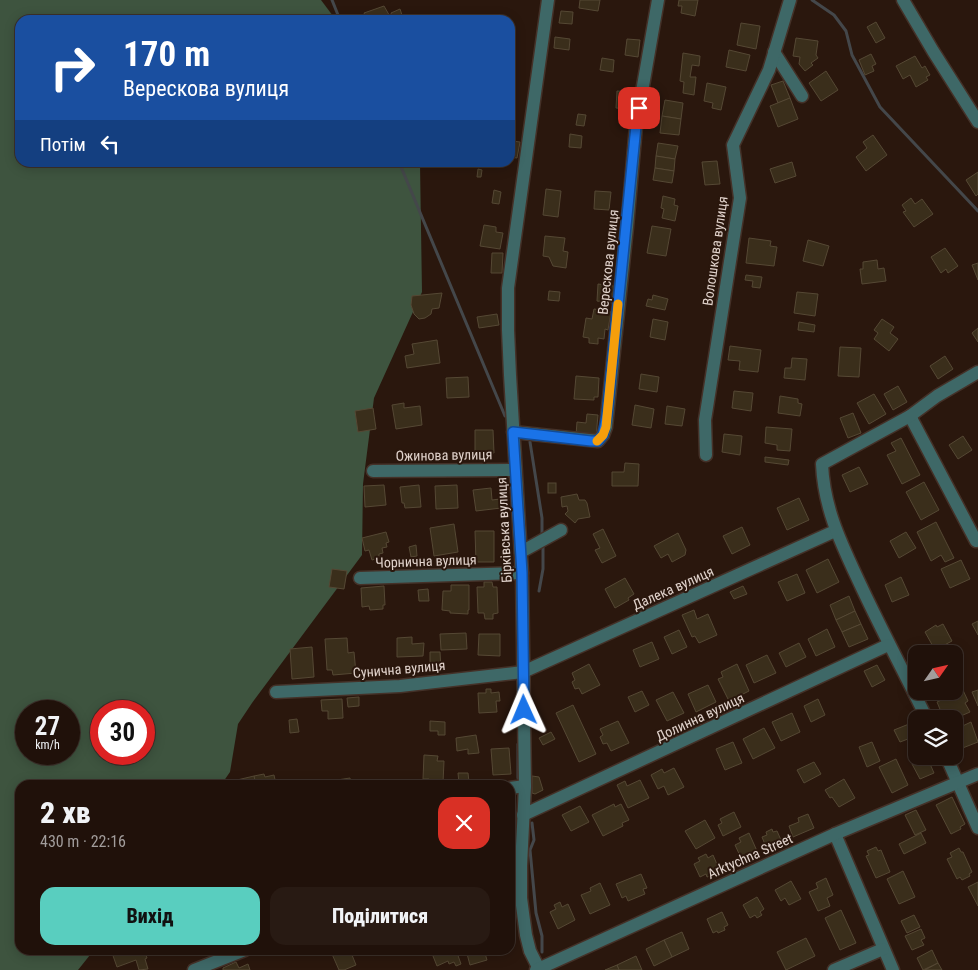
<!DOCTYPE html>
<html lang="uk">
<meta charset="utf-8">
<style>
:root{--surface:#20110a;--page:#281a13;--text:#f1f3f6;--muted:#a29d9c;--line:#3d312b;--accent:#59cebf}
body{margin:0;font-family:"Roboto Condensed",sans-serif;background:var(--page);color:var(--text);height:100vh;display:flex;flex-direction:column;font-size:19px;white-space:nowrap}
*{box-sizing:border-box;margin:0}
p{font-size:16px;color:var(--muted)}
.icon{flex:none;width:28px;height:28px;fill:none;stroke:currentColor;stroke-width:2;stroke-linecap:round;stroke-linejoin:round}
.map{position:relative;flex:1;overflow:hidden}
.side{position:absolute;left:15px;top:780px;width:500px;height:175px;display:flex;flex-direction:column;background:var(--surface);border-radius:15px;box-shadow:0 2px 12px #0003,0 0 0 1px var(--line)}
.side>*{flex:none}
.hud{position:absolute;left:15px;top:15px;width:500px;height:152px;border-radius:15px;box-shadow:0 2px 12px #0003,0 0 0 1px var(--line);background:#1a4fa0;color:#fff;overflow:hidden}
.needle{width:32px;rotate:56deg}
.controls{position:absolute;left:908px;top:645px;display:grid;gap:10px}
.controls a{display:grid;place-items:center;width:55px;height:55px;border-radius:10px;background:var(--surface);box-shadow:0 2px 12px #0003,0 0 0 1px var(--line);font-size:25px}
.speed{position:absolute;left:15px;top:700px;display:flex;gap:10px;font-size:25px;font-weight:700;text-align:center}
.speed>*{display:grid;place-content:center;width:65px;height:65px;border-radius:50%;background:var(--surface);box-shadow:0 2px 12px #0003,0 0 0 1px var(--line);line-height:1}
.speed small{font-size:12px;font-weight:400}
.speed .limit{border:8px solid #d22;background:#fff;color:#111}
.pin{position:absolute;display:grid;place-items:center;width:42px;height:42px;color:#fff;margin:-21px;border-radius:10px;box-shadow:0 2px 8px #0006}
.me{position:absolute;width:55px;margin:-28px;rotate:359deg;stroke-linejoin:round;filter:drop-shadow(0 0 4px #0008)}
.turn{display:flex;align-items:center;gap:18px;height:105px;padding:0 25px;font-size:22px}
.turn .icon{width:65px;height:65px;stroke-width:2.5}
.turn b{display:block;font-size:35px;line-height:42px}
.then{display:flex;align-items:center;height:48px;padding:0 25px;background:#0003;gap:10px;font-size:19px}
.round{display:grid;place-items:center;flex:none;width:52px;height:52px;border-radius:15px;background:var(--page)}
.head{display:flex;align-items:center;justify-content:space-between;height:85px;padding:0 25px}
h1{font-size:30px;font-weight:800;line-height:38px}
.cta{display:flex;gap:10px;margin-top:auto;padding:10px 25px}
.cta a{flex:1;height:58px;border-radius:15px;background:var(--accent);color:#111;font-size:20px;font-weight:800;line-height:58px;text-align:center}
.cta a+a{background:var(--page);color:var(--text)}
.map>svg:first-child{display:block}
.forest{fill:#3e543f;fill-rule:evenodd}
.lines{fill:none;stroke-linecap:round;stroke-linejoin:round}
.stream{stroke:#44474a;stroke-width:3}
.building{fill:#3a2e1b;stroke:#554834}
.minor-casing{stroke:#443128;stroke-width:15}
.minor{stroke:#3e6867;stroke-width:12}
.route-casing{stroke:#114b97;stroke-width:12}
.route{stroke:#1a73e8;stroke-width:9}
.slow{stroke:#f59e0b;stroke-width:9}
.labels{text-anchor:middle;stroke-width:4;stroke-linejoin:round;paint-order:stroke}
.street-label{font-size:14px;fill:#e1d3cc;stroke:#2a170d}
</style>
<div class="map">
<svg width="978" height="970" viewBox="0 0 978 970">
<rect width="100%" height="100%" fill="#2a170d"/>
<path class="forest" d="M0,0H321L336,20H20V162L420,163L422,292L374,398L363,484L362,555L252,703L238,724L230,772L221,785H20V950H94L78,970H0ZM26,711H69V754H26ZM101,711H144V754H101Z"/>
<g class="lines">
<g class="stream">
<polyline points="332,0 340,20"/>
<polyline points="812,0 834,15 846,31 852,55 880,107 978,211"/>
<polyline points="399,162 505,416"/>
<polyline points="530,442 542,518 542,536"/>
<polyline points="539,591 543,569 543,545"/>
<polyline points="518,778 518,744"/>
<polyline points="532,823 534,840 530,850 536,913 542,936 542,952"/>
</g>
</g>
<g class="building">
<polygon points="580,0 600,0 598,11 579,8"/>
<polygon points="679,0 698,0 695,16 681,13 682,6 678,6"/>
<polygon points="384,6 392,20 367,20 364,13"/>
<polygon points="400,9 403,18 393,20 391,13"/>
<polygon points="561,11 573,12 572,24 559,23"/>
<polygon points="876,22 885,38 876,43 867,27"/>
<polygon points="741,23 760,26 756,49 737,45"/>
<polygon points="555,37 570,39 569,50 554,48"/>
<polygon points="796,38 818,41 816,55 818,58 811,63 813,65 805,71 799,64 800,57 793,56"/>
<polygon points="627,39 640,40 638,57 625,55"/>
<polygon points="729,50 750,55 746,71 726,67"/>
<polygon points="683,53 700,56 699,66 692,65 690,77 696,77 694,95 683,93 684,82 680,81"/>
<polygon points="871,54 876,64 872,66 874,71 865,75 859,60"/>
<polygon points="915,56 922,68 925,66 930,75 926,77 928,80 916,87 910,75 903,79 896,66"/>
<polygon points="602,58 614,60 613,72 600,70"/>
<polygon points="826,71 838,90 821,101 809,83"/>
<polygon points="783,81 790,98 778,103 771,85"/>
<polygon points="707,83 726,87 721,110 712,108 713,103 704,101"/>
<polygon points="617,91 631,92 629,109 616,108"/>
<polygon points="790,98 798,119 778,127 770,106"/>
<polygon points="665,100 683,103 681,119 662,116"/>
<polygon points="578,114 586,115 584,126 576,125"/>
<polygon points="662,116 681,119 679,135 660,133"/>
<polygon points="570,134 582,136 581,148 569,147"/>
<polygon points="873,135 887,155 866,171 856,157 867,148 863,142"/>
<polygon points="512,141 520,142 517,158 510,157"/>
<polygon points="658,143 678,146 675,159 656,156"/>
<polygon points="656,156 675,159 674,171 655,168"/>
<polygon points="717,161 720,184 705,185 702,162"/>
<polygon points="792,162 796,176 775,183 770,169"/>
<polygon points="655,168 674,171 672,183 653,180"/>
<polygon points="478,169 482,170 481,177 477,177"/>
<polygon points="978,172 978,194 976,196 966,180"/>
<polygon points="546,189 561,191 558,217 543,215"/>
<polygon points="494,190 501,192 499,204 492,203"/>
<polygon points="595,191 611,192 609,210 594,209"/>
<polygon points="663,196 675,199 674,205 678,206 675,221 662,218 664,209 661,208"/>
<polygon points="911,198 915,204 922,199 933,214 914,227 903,212 906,211 902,205"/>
<polygon points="484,225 496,227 496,232 503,233 500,249 480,246"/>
<polygon points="652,226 671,229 666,256 647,253"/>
<polygon points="545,236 565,238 563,251 568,252 566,268 553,266 549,257 543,256"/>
<polygon points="749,238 771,241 770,246 777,247 774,266 746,263"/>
<polygon points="808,240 829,246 823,266 803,261"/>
<polygon points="945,248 958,266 948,273 946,269 941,273 931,257"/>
<polygon points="492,253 503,253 502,273 491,273"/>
<polygon points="877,260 878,269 884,268 886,281 862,284 860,269 863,269 863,262"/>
<polygon points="978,263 978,280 972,265"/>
<polygon points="746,275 762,277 760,288 752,287 753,281 745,280"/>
<polygon points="598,284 614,286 612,303 597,301"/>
<polygon points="549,291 560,292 559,301 548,300"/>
<polygon points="797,292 818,294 815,316 794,313"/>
<polygon points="442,293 439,308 432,309 431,314 425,318 419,319 414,314 411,305 412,296"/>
<polygon points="653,295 668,299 665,310 646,306 648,299 652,300"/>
<polygon points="594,309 611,312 608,330 605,329 604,339 598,338 598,344 589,343 589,338 583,337 586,318 592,319"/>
<polygon points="497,314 499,325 479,328 477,317"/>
<polygon points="653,319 668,322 665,340 650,337"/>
<polygon points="882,319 894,327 890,333 898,339 889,351 874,339 878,333 874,330"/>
<polygon points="799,322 815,325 814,332 798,330"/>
<polygon points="978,328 978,342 972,333"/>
<polygon points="437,340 440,363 407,368 405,356 414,354 412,344"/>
<polygon points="730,346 761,350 758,372 739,370 740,361 728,360"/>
<polygon points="840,347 861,348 859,377 838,376"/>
<polygon points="945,356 953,369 938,379 930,366"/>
<polygon points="792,358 807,359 805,380 784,378 785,368 791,368"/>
<polygon points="641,374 659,377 657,392 639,389"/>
<polygon points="576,376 599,378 598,397 594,397 594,400 574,399"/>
<polygon points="468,377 469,397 447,398 446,378"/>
<polygon points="898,386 907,402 893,410 884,394"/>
<polygon points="734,391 753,393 751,411 732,408"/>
<polygon points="874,394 886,414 869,424 857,403"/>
<polygon points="780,396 798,399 798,403 802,404 800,416 778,413"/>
<polygon points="404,403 404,408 420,406 422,425 396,429 392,405"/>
<polygon points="635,405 654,409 651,428 632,425"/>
<polygon points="667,406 685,409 682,426 665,424"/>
<polygon points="373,408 376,429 358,432 355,411"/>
<polygon points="853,413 861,433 848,438 840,418"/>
<polygon points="587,414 598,415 596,437 576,435 577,422 586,423"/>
<polygon points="766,427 792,429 790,451 777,450 777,445 765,443"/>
<polygon points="475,430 493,430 494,453 475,453"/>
<polygon points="724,434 742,436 740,455 722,452"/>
<polygon points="963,436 972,450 958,459 949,445"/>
<polygon points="901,438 920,475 902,484 887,455 896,451 891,443"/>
<polygon points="765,457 789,460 788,465 765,462"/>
<polygon points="625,463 639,464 638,486 612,486 612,472 624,472"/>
<polygon points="859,467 868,484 850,492 842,475"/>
<polygon points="924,482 939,510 921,520 906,492"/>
<rect x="548" y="483" width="8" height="10"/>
<polygon points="384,485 386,505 365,507 364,486"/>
<polygon points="419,485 421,507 405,508 404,503 402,503 400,487"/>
<polygon points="457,485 458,508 436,509 435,486"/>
<polygon points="491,488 492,500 500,499 501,508 476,511 473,490"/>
<polygon points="577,494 579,500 585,500 587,503 590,517 578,519 575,523 565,514 568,511 567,506 562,507 561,497"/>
<polygon points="799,498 809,520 787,530 777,508"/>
<polygon points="936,522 954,558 945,562 941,555 931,561 917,532"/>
<polygon points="454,524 458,552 434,556 430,528"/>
<polygon points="742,527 750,545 732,554 723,536"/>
<polygon points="603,529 616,556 602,563 595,550 600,548 593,534"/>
<polygon points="475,531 494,531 494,562 476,562"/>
<polygon points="386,532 389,542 386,543 387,547 382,548 383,553 379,554 379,558 372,560 369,550 365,551 362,538"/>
<polygon points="906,532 916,548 899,558 890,541"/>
<polygon points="678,533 686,550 685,555 672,562 668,554 661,558 654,546"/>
<polygon points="416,545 417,556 411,557 409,547"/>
<polygon points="828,559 839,582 817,593 806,570"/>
<polygon points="961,560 970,579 950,588 941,569"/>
<polygon points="332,569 347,571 344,589 329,587"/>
<polygon points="797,574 805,593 787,601 778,582"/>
<polygon points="901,577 909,595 892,602 885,585"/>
<polygon points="625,578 634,594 628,598 629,600 615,608 605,589"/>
<polygon points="484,582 492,582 493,587 497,587 498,613 493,614 493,619 485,619 484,613 478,613 477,587 484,587"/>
<polygon points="451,585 469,585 469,610 468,610 468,614 450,613 450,611 442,610 443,591 451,591"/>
<polygon points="384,586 385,605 383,605 383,609 370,610 369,606 362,607 361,588"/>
<polygon points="743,586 747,594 734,599 730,592"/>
<polygon points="428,589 429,601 419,601 418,590"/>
<polygon points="849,596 855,611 836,620 830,605"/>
<polygon points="694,610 697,619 708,614 717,635 699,643 695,636 692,637 682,615"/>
<polygon points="855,611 861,624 842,632 836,620"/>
<polygon points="978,621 978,635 972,624"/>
<polygon points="861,624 868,639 849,647 842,632"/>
<polygon points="943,624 952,641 935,650 925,632 936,625 937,627"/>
<polygon points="827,629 835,647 816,656 808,639"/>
<polygon points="679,630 687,647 672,654 664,637"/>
<polygon points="466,633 467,649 441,650 440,634"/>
<polygon points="479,634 500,634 500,656 478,655"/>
<polygon points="412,637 412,644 424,643 423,656 397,657 397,638"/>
<polygon points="347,638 348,653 354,652 356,673 333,675 332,670 327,670 325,639"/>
<polygon points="652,642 659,659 640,667 633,650"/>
<polygon points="799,643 806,657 786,667 779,653"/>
<polygon points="312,647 314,677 292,679 290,649"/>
<polygon points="430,652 440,652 441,669 430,670"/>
<polygon points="767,655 776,673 754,683 746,665"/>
<polygon points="589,664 600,685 582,694 579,688 575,689 572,682 575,680 572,673"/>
<polygon points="737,664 749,691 729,701 718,679 723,677 721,672"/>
<polygon points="877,665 885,680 872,687 864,671"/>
<polygon points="708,685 716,702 696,712 688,694"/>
<polygon points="962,688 968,701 965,703 970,712 954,719 944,719 937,702 953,695 951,692"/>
<polygon points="486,689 491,689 491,693 499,692 500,701 496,701 497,712 479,713 478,693 486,693"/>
<polygon points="978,690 978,706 972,692"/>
<polygon points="642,691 649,705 635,712 628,697"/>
<polygon points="673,692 684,713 667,721 656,700"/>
<polygon points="359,697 359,706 348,707 347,698"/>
<polygon points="342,699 343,718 328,719 328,711 322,711 321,700"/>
<polygon points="818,699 825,715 811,722 804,706"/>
<polygon points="573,705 596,754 579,762 556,713"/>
<polygon points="792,713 800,732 781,741 772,722"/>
<polygon points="297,719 299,732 290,733 289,720"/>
<polygon points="430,721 445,722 445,735 438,735 438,731 430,731"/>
<polygon points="618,721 629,743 611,751 607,743 603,744 600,737 603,735 600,729"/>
<polygon points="914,722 916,728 916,730 914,731 916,736 900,742 894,730"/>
<polygon points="971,722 978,742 960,749 954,734 954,730"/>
<polygon points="764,728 775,748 753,759 743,739"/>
<polygon points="551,732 555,739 543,745 539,738"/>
<polygon points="476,735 479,753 468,754 468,749 457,751 456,738"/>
<polygon points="733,742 742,763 725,770 716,749"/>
<polygon points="872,742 880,761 867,767 859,747"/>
<polygon points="509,748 511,774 493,775 491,749"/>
<polygon points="424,755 438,756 437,761 444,761 443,783 428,782 429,779 423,779"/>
<polygon points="927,757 934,773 920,779 912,764"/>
<polygon points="896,759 908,785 892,793 879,767"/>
<polygon points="814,762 821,774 804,783 797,770"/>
<polygon points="674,768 684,787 668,795 664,786 658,789 651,775 662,769 664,773"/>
<polygon points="458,773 468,773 469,782 459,783"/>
<polygon points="264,774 265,777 274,775 276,784 279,783 280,785 256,785 254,776"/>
<polygon points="254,776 256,785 238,785 237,780"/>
<polygon points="532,776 539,777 543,790 535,794 532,793"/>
<polygon points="350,778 351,785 338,785 337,780"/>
<polygon points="844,779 855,798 839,807 832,797 830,798 825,790"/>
<polygon points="311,780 327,780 328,785 311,785"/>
<polygon points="640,780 649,798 628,808 617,785 625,781 627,786"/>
<polygon points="952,797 965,824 960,827 961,829 951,834 936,805"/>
<polygon points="614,804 615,807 621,804 629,820 622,823 623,826 603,836 592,815"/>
<polygon points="580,806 589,822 571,831 562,815"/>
<polygon points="916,810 926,830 915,835 905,815"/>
<polygon points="734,812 741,827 723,836 718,825 722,823 720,819"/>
<polygon points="808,814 814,828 793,837 789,826 799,822 798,818"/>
<polygon points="705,820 715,838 696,849 685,831"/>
<polygon points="772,829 773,832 777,831 781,840 766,847 762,837 767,835 766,832"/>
<polygon points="749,833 757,851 741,858 735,845 741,842 739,838"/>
<polygon points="921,833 926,843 904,854 899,844"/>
<polygon points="876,847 878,851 881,850 890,872 876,878 866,856 869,855 867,851"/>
<polygon points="959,848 961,852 963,852 972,872 969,874 970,876 962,880 960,877 957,879 947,859 952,857 950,853"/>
<polygon points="706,854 708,858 713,855 719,869 712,872 713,875 707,877 706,874 700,877 694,864 700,861 698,858"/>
<polygon points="903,871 915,897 899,904 887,879"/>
<polygon points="641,874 647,888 643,889 645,894 628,901 626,896 622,898 616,884"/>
<polygon points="826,878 833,895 827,898 830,906 818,911 809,892 818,888 816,883"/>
<polygon points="791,881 801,899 789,905 785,898 781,901 775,890"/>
<polygon points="978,882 978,906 968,887"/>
<polygon points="600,883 610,905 590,914 581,895 591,891 590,888"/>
<polygon points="757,897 764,909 760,912 762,915 757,918 755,915 750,918 743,905"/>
<polygon points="560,902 562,907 568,904 575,920 558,929 550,912 556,909 554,905"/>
<polygon points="841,910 856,943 840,950 825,918"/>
<polygon points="722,912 728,925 724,927 725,930 718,933 717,931 713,933 707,919"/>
<polygon points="914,915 920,927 907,933 901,921"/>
<polygon points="921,929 925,938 921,940 924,945 912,950 905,936"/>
<polygon points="682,932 689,949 672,957 664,940"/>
<polygon points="806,938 815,956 786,970 777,952"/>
<polygon points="664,940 672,957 654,966 646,949"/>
<polygon points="111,950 144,950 147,958 145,959 148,969 139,970 136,960 117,967"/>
<polygon points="343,950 350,950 356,965 344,970 339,970 332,954"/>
<polygon points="448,950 456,950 461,964 456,966 454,962 449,964 448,961 437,966 433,956"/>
<polygon points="466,950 484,950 487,960 470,965"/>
<polygon points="932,950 938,963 923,970 917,958"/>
<polygon points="636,956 642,970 619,970 617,965"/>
<polygon points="236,962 239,968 248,964 250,970 223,970 223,968"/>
<polygon points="938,963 942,970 925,970"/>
<polygon points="617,965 619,970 605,970"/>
</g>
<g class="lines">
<g class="minor-casing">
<g id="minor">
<polyline points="903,0 933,51 978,122"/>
<polyline points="774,52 802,96"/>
<polyline points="910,416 976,541"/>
<polyline points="513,432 598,441 603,435 606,427 627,227 636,126 658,0"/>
<polyline points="706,455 705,420 740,198 733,145 769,70 790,0"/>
<polyline points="373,471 515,470"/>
<polyline points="521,552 561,530"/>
<polyline points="360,578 522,573"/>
<polyline points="276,692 400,686 523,672 835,531"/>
<path d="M927,719C905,674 882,631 861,586C842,545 824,510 822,464L910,416L937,396L978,372"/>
<polyline points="946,756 978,828"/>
<polyline points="510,788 525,786"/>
<polyline points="523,815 888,645"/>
<polyline points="835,834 893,970"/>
<polyline points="539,969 530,951 526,935 521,898 521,866 525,786 522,573 510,375 508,330 508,288 548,0"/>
<polyline points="194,970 245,950"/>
<polyline points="536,970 835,834 978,774"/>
<polyline points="834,970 883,949"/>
</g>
</g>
<use href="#minor" class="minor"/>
</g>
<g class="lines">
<g class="route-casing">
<polyline id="route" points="524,710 522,573 513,432 591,441 598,441 603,435 607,415 636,126 639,108"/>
</g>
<use href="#route" class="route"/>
<polyline class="slow" points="597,441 603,435 606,427 618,304"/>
</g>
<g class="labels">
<g class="street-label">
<text transform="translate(715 251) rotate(-82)" y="5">Волошкова вулиця</text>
<text transform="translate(608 262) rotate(-84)" y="5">Верескова вулиця</text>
<text transform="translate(444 455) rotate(-1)" y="5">Ожинова вулиця</text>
<text transform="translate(504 530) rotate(-93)" y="5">Бірківська вулиця</text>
<text transform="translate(426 561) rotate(-2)" y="5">Чорнична вулиця</text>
<text transform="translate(673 588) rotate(-24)" y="5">Далека вулиця</text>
<text transform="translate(399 669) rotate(-5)" y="5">Сунична вулиця</text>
<text transform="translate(700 717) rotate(-25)" y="5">Долинна вулиця</text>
<text transform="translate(750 856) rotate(-24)" y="5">Arktychna Street</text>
</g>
</g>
</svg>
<div class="controls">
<a><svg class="needle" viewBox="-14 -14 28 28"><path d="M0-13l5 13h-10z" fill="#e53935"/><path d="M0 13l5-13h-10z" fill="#a29d9c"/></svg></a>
<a><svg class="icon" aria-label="layers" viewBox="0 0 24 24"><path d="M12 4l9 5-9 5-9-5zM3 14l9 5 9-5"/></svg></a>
</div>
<div class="speed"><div>27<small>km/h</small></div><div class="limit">30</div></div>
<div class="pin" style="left:639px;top:108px;background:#d93025"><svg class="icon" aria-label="arrive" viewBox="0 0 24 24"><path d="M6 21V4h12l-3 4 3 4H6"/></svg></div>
<svg class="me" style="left:524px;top:710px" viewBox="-20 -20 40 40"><path d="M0-17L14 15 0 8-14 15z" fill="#1a73e8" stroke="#fff" stroke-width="4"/></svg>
<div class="hud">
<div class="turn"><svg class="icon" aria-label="right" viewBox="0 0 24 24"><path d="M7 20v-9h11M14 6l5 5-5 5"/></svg><div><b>170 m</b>Верескова вулиця</div></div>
<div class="then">Потім<svg class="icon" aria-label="left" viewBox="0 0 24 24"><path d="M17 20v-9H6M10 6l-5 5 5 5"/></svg></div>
</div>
<section class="side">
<div class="head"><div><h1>2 хв</h1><p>430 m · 22:16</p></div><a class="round" style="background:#d93025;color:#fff"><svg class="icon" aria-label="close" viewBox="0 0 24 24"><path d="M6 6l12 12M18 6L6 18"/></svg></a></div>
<div class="cta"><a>Вихід</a><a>Поділитися</a></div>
</section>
</div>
